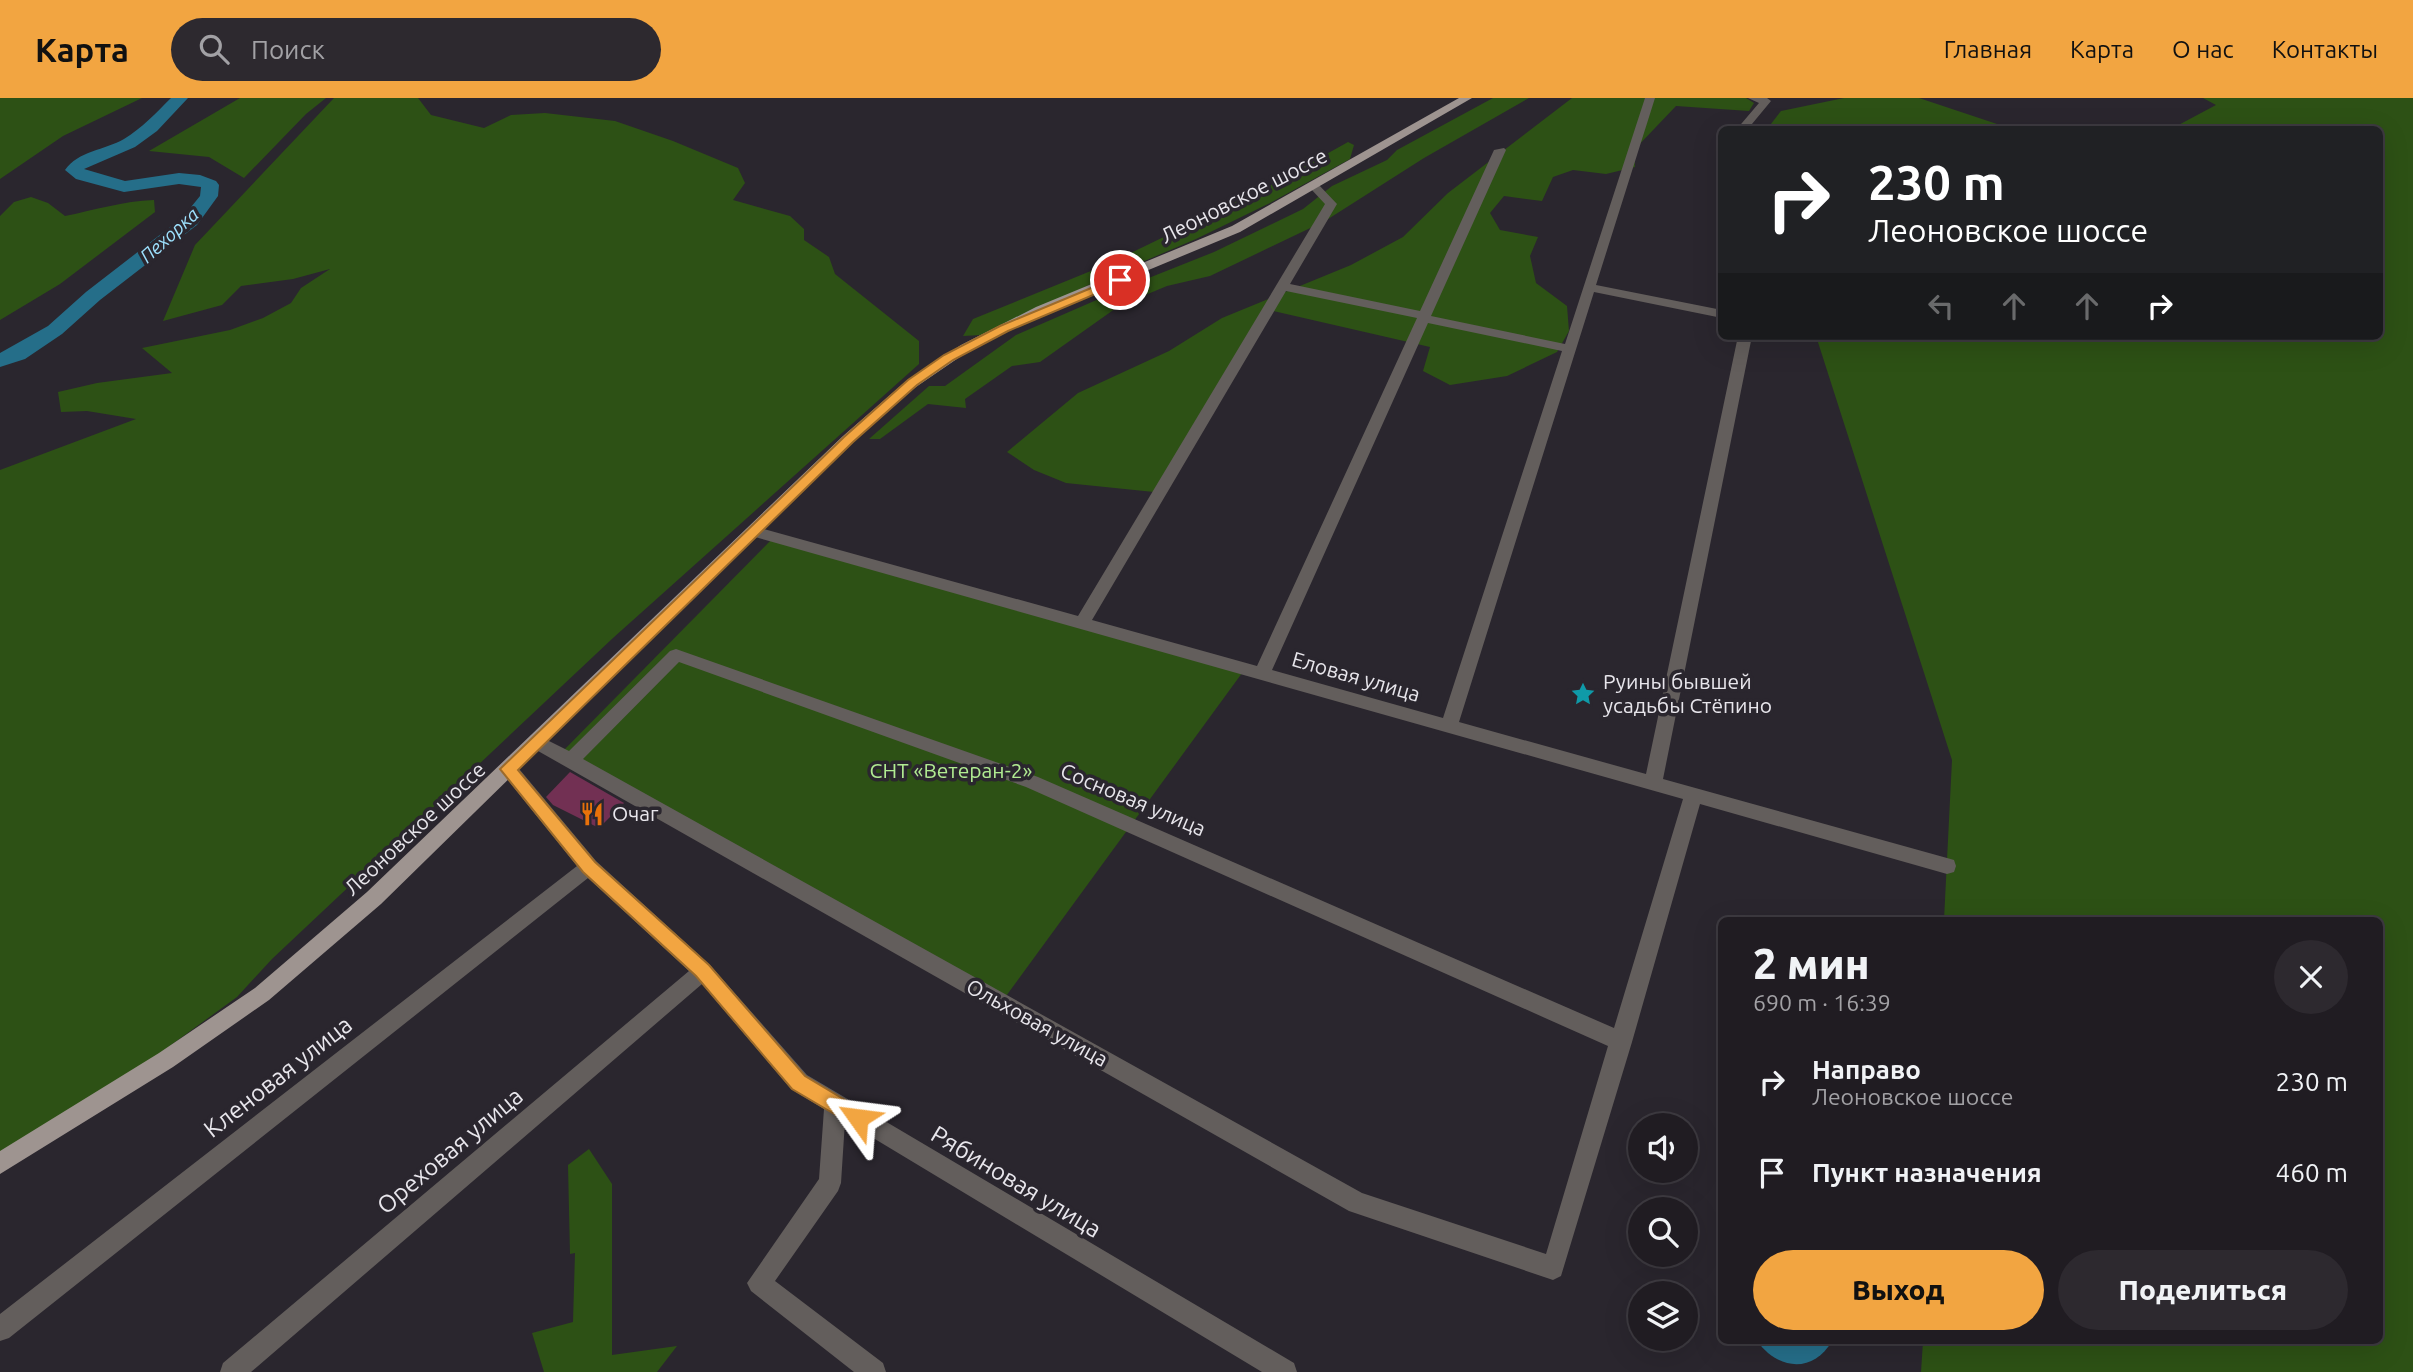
<!DOCTYPE html>
<html lang="ru">
<meta charset="utf-8">
<style>
:root{--surface:#201c22;--page:#2d292f;--text:#f1f3f6;--muted:#a2a1a5;--line:#3d3a40;--accent:#f2a541}
body{margin:0;font-family:Ubuntu,sans-serif;background:var(--page);color:var(--text);height:100vh;display:flex;flex-direction:column;font-size:26px;white-space:nowrap}
*{box-sizing:border-box;margin:0}
p{font-size:23px;color:var(--muted)}
.icon{flex:none;width:38px;height:38px;fill:none;stroke:currentColor;stroke-width:2;stroke-linecap:round;stroke-linejoin:round}
.map{position:relative;flex:1;overflow:hidden}
.panel{position:absolute;left:1718px;top:819px;width:665px;height:427px;display:flex;flex-direction:column;background:var(--surface);border-radius:10px;box-shadow:0 7px 28px #0002,0 0 0 2px var(--line)}
.panel>*{flex:none}
.top-card{position:absolute;left:1718px;top:28px;width:665px;height:214px;border-radius:10px;box-shadow:0 7px 28px #0002,0 0 0 2px var(--line);background:#202124;color:#fff;overflow:hidden}
.fabs{position:absolute;left:1628px;top:1015px;display:grid;gap:14px}
.fabs a{display:grid;place-items:center;width:70px;height:70px;border-radius:50%;background:var(--surface);box-shadow:0 7px 28px #0002,0 0 0 2px var(--line);font-size:35px}
.pin{position:absolute;display:grid;place-items:center;width:60px;height:60px;color:#fff;margin:-30px;border:4px solid #fff;border-radius:50%;box-shadow:0 2px 7px #0007}
.me{position:absolute;width:77px;margin:-38px;rotate:301deg;stroke-linejoin:round;filter:drop-shadow(0 0 5px #0008)}
.turn{display:flex;align-items:center;gap:24px;height:147px;padding:0 35px;font-size:32px}
.turn .icon{width:91px;height:91px;stroke-width:2.5}
.turn b{display:block;font-size:49px;line-height:60px}
.lanes{display:flex;align-items:center;height:66px;padding:0 35px;background:#0003;justify-content:center;gap:35px;direction:ltr}
.lanes .off{opacity:.35}
.round{display:grid;place-items:center;flex:none;width:74px;height:74px;border-radius:37px;background:var(--page)}
.overview{display:flex;align-items:center;justify-content:space-between;height:119px;padding:0 35px}
h1{font-size:42px;font-weight:800;line-height:52px}
.action{display:flex;gap:14px;margin-top:auto;padding:14px 35px}
.action a{flex:1;height:80px;border-radius:42px;background:var(--accent);color:#111;font-size:28px;font-weight:800;line-height:80px;text-align:center}
.action a+a{background:var(--page);color:var(--text)}
ul{padding:0;list-style:none}
li{display:flex;align-items:center;gap:21px;height:91px;padding:0 35px}
li div{flex:1}
li b{display:block;font-size:26px}
li em{font-style:normal}
header{display:flex;align-items:center;gap:42px;box-sizing:border-box;height:98px;padding:0 35px;background:var(--accent);color:#111}
header strong{font-size:33px}
nav{display:flex;gap:38px;margin-inline-start:auto;font-size:24px}
.search{width:490px;height:63px;background:var(--page);display:flex;align-items:center;gap:18px;box-sizing:border-box;padding:0 24px;border-radius:38px;color:var(--muted);font-size:26px}
.map>svg:first-child{display:block}
.green{fill:#2d5115}
.water{fill:#256e89}
.lines{fill:none;stroke-linecap:round;stroke-linejoin:round}
.river{fill:#256e89;fill-rule:evenodd}
.building{fill:#723053}
.minor{fill:#635e5c;fill-rule:evenodd}
.major{fill:#9e9490;fill-rule:evenodd}
.route{fill:#f2a541;stroke:#9d6b2a;stroke-width:2}
.labels{text-anchor:middle;stroke-width:7;stroke-linejoin:round;paint-order:stroke}
.far-water-label{font-size:19px;font-style:italic;fill:#9de1fe;stroke:#2a262e}
.street-label{font-size:21px;fill:#e8e6ec;stroke:#2a262e}
.poi-label{font-size:21px;fill:#e8e6ec;stroke:#2a262e;text-anchor:start}
.park-label{font-size:21px;fill:#b1ec92;stroke:#2a262e}
.near-street-label{font-size:24px;fill:#e8e6ec;stroke:#2a262e}
</style>
<header>
<strong>Карта</strong>
<div class="search"><svg class="icon" aria-label="search" viewBox="0 0 24 24"><circle cx="10" cy="10" r="6"/><path d="M15 15l6 6"/></svg>Поиск</div>
<nav><a>Главная</a><a>Карта</a><a>О нас</a><a>Контакты</a></nav>
</header>
<div class="map">
<svg width="2413" height="1274" viewBox="0 0 2413 1274">
<rect width="100%" height="100%" fill="#2a262e"/>
<g class="green">
<polygon points="0,0 142,0 63,38 0,81"/>
<polygon points="240,0 326,0 306,16 244,80 209,59 149,53"/>
<polygon points="334,0 418,0 431,17 484,30 511,17 545,15 615,23 673,43 738,70 745,85 733,102 790,118 804,131 804,142 829,159 835,176 919,243 919,266 613,540 272,861 237,899 112,990 0,1054 0,372 136,321 87,313 61,314 58,294 97,285 172,275 142,250 230,232 263,220 291,205 301,190 330,171 293,181 241,188 222,207 163,223 195,147"/>
<polygon points="1493,0 1529,0 1424,60 1325,123 1210,178 1167,188 1119,208 1040,264 1012,268 965,301 966,310 928,306 880,341 869,341 929,288 945,288 1016,237 1131,187 1214,154 1303,111 1332,88 1387,62 1397,52"/>
<polygon points="1572,0 1746,0 1754,5 1749,13 1676,8 1634,52 1635,69 1606,76 1573,72 1553,79 1542,103 1504,98 1490,115 1500,132 1538,139 1530,158 1536,185 1567,208 1569,233 1557,254 1507,278 1450,287 1423,273 1430,249 1269,212 1154,394 1066,385 1034,372 1007,354 1078,295 1169,253 1222,220 1351,167 1403,139 1448,95"/>
<polygon points="1844,0 1919,0 2012,31 1767,31 1781,13"/>
<polygon points="2203,0 2413,0 2413,1274 1921,1274 1923,1243 2380,1242 2380,822 1944,822 1952,662 1816,238 2380,238 2380,32 2171,31 2216,7"/>
<polygon points="1348,44 1354,47 1350,61 1270,105 1196,141 1093,185 981,237 963,238 973,221 1108,166 1273,86"/>
<path d="M31,99L48,105L65,118C95,112 123,103 154,102L155,114L60,186L0,222V118L14,104Z"/>
<polygon points="774,439 1245,571 1001,905 559,657"/>
<polygon points="589,1051 612,1086 612,1257 677,1248 657,1274 544,1274 532,1235 573,1224 575,1155 570,1156 568,1067"/>
</g>
<path class="water" d="M1757,1243H1832C1814,1274 1780,1274 1757,1243Z"/>
<g class="lines">
<path class="river" d="M171,0H188L157,33L135,49L84,71L125,83L179,75L200,77L216,83L219,87L218,98L197,127L100,202L62,236L25,261L0,269V255L48,228L86,194L183,119L200,98L201,89L179,86L124,94L76,81L65,72C78,53 105,52 124,41C142,30 156,15 171,0Z"/>
</g>
<polygon class="building" points="570,674 624,705 599,730 553,707 546,699"/>
<g class="lines">
<g class="minor">
<path d="M1645,0H1655L1596,187L1722,212V220L1594,194L1459,624L1646,676L1738,238H1752L1663,681L1947,760L1954,762L1956,768L1954,774L1947,776L1700,706L1632,944L1561,1178L1553,1182L1349,1113L531,649L528,644L531,639L537,637L569,653L670,553L676,551L1038,679L1614,930L1683,701L748,437L745,433L753,428L1078,518L1325,106L1310,90V86H1318L1337,106L1290,186L1420,213L1494,52L1504,50L1506,52L1431,218L1565,246ZM1286,193L1417,220L1257,568L1092,522ZM1428,225L1562,253L1443,620L1272,572ZM679,564L1026,689L1608,948L1546,1156L1362,1095L583,661Z"/>
<polygon points="1748,0 1767,0 1771,3 1747,32 1736,32 1759,5"/>
<polygon points="1722,51 1722,58 1718,57 1716,54"/>
<polygon points="509,664 515,666 596,763 710,867 807,977 1294,1265 1297,1274 1262,1274 845,1023 841,1085 838,1093 775,1183 883,1265 886,1274 854,1274 751,1193 747,1185 819,1081 824,1011 791,991 702,886 251,1274 220,1274 223,1265 689,873 588,780 9,1240 0,1243 0,1216 577,768 503,676 500,671 503,666"/>
</g>
<polygon class="major" points="1459,0 1472,0 1240,134 1045,215 970,252 913,291 853,344 381,806 269,902 173,969 0,1076 0,1053 159,955 255,890 367,794 843,338 904,285 961,247 1036,209 1232,128"/>
</g>
<polygon class="route" points="1120,178 1126,182 1124,184 1008,233 953,262 917,287 853,344 518,672 595,764 709,867 805,978 865,1014 868,1020 865,1027 858,1030 792,991 696,878 583,774 500,671 844,339 908,282 944,257 1000,228"/>
<defs>
<g id="sight-bare" transform="scale(1.89)"><path d="M0-6L1.8-2.2L6-1.7L2.9 1.2L3.7 5.4L0 3.3L-3.7 5.4L-2.9 1.2L-6-1.7L-1.8-2.2Z" fill="#0f9aa8" stroke="#2a262e" stroke-width="2.5" paint-order="stroke"/></g>
<g id="restaurant-bare" transform="scale(1.89)"><path d="M-5-6h1v4h1v-4h1v4h1v-4h1v5L-1.5 .5V6h-2V.5L-5-1ZM5-6V6H3V1.5H1.5Q1.5-4 5-6Z" fill="#e8710a" stroke="#2a262e" stroke-width="2.5" paint-order="stroke"/></g>
</defs>
<g fill-rule="evenodd">
<use href="#sight-bare" x="1583" y="596"/>
<use href="#restaurant-bare" x="592" y="716"/>
</g>
<g class="labels">
<g class="far-water-label">
<text transform="translate(169 137) rotate(-42)" y="7">Пехорка</text>
</g>
<g class="street-label">
<text transform="translate(1244 98) rotate(-27)" y="7">Леоновское шоссе</text>
<text transform="translate(1356 579) rotate(16)" y="7">Еловая улица</text>
<text transform="translate(1133 702) rotate(23)" y="7">Сосновая улица</text>
<text transform="translate(415 731) rotate(-43)" y="7">Леоновское шоссе</text>
<text transform="translate(1037 925) rotate(29)" y="7">Ольховая улица</text>
</g>
<g class="poi-label">
<text x="1603" y="591">Руины бывшей<tspan x="1603" dy="24">усадьбы Стёпино</tspan></text>
<text x="612" y="723">Очаг</text>
</g>
<g class="park-label">
<text x="951" y="680">СНТ «Ветеран-2»</text>
</g>
<g class="near-street-label">
<text transform="translate(278 979) rotate(-38)" y="8">Кленовая улица</text>
<text transform="translate(450 1053) rotate(-40)" y="8">Ореховая улица</text>
<text transform="translate(1016 1084) rotate(31)" y="8">Рябиновая улица</text>
</g>
</g>
</svg>
<div class="fabs">
<a><svg class="icon" aria-label="sound" viewBox="0 0 24 24"><path d="M4 9h4l5-4v14l-5-4H4zM17 9q2 3 0 6"/></svg></a>
<a><svg class="icon" aria-label="search" viewBox="0 0 24 24"><circle cx="10" cy="10" r="6"/><path d="M15 15l6 6"/></svg></a>
<a><svg class="icon" aria-label="layers" viewBox="0 0 24 24"><path d="M12 4l9 5-9 5-9-5zM3 14l9 5 9-5"/></svg></a>
</div>
<div class="pin" style="left:1120px;top:182px;background:#d93025"><svg class="icon" aria-label="arrive" viewBox="0 0 24 24"><path d="M6 21V4h12l-3 4 3 4H6"/></svg></div>
<svg class="me" style="left:858px;top:1020px" viewBox="-20 -20 40 40"><path d="M0-17L14 15 0 8-14 15z" fill="#f2a541" stroke="#fff" stroke-width="4"/></svg>
<div class="top-card">
<div class="turn"><svg class="icon" aria-label="right" viewBox="0 0 24 24"><path d="M7 20v-9h11M14 6l5 5-5 5"/></svg><div><b>230 m</b>Леоновское шоссе</div></div>
<div class="lanes"><svg class="icon off" aria-label="left" viewBox="0 0 24 24"><path d="M17 20v-9H6M10 6l-5 5 5 5"/></svg><svg class="icon off" aria-label="ahead" viewBox="0 0 24 24"><path d="M12 20V5M6 11l6-6 6 6"/></svg><svg class="icon off" aria-label="ahead" viewBox="0 0 24 24"><path d="M12 20V5M6 11l6-6 6 6"/></svg><svg class="icon" aria-label="right" viewBox="0 0 24 24"><path d="M7 20v-9h11M14 6l5 5-5 5"/></svg></div>
</div>
<section class="panel">
<div class="overview"><div><h1>2 мин</h1><p>690 m · 16:39</p></div><a class="round"><svg class="icon" aria-label="close" viewBox="0 0 24 24"><path d="M6 6l12 12M18 6L6 18"/></svg></a></div>
<ul>
<li><svg class="icon" aria-label="right" viewBox="0 0 24 24"><path d="M7 20v-9h11M14 6l5 5-5 5"/></svg><div><b>Направо</b><p>Леоновское шоссе</p></div><em>230 m</em></li>
<li><svg class="icon" aria-label="arrive" viewBox="0 0 24 24"><path d="M6 21V4h12l-3 4 3 4H6"/></svg><div><b>Пункт назначения</b></div><em>460 m</em></li>
</ul>
<div class="action"><a>Выход</a><a>Поделиться</a></div>
</section>
</div>
